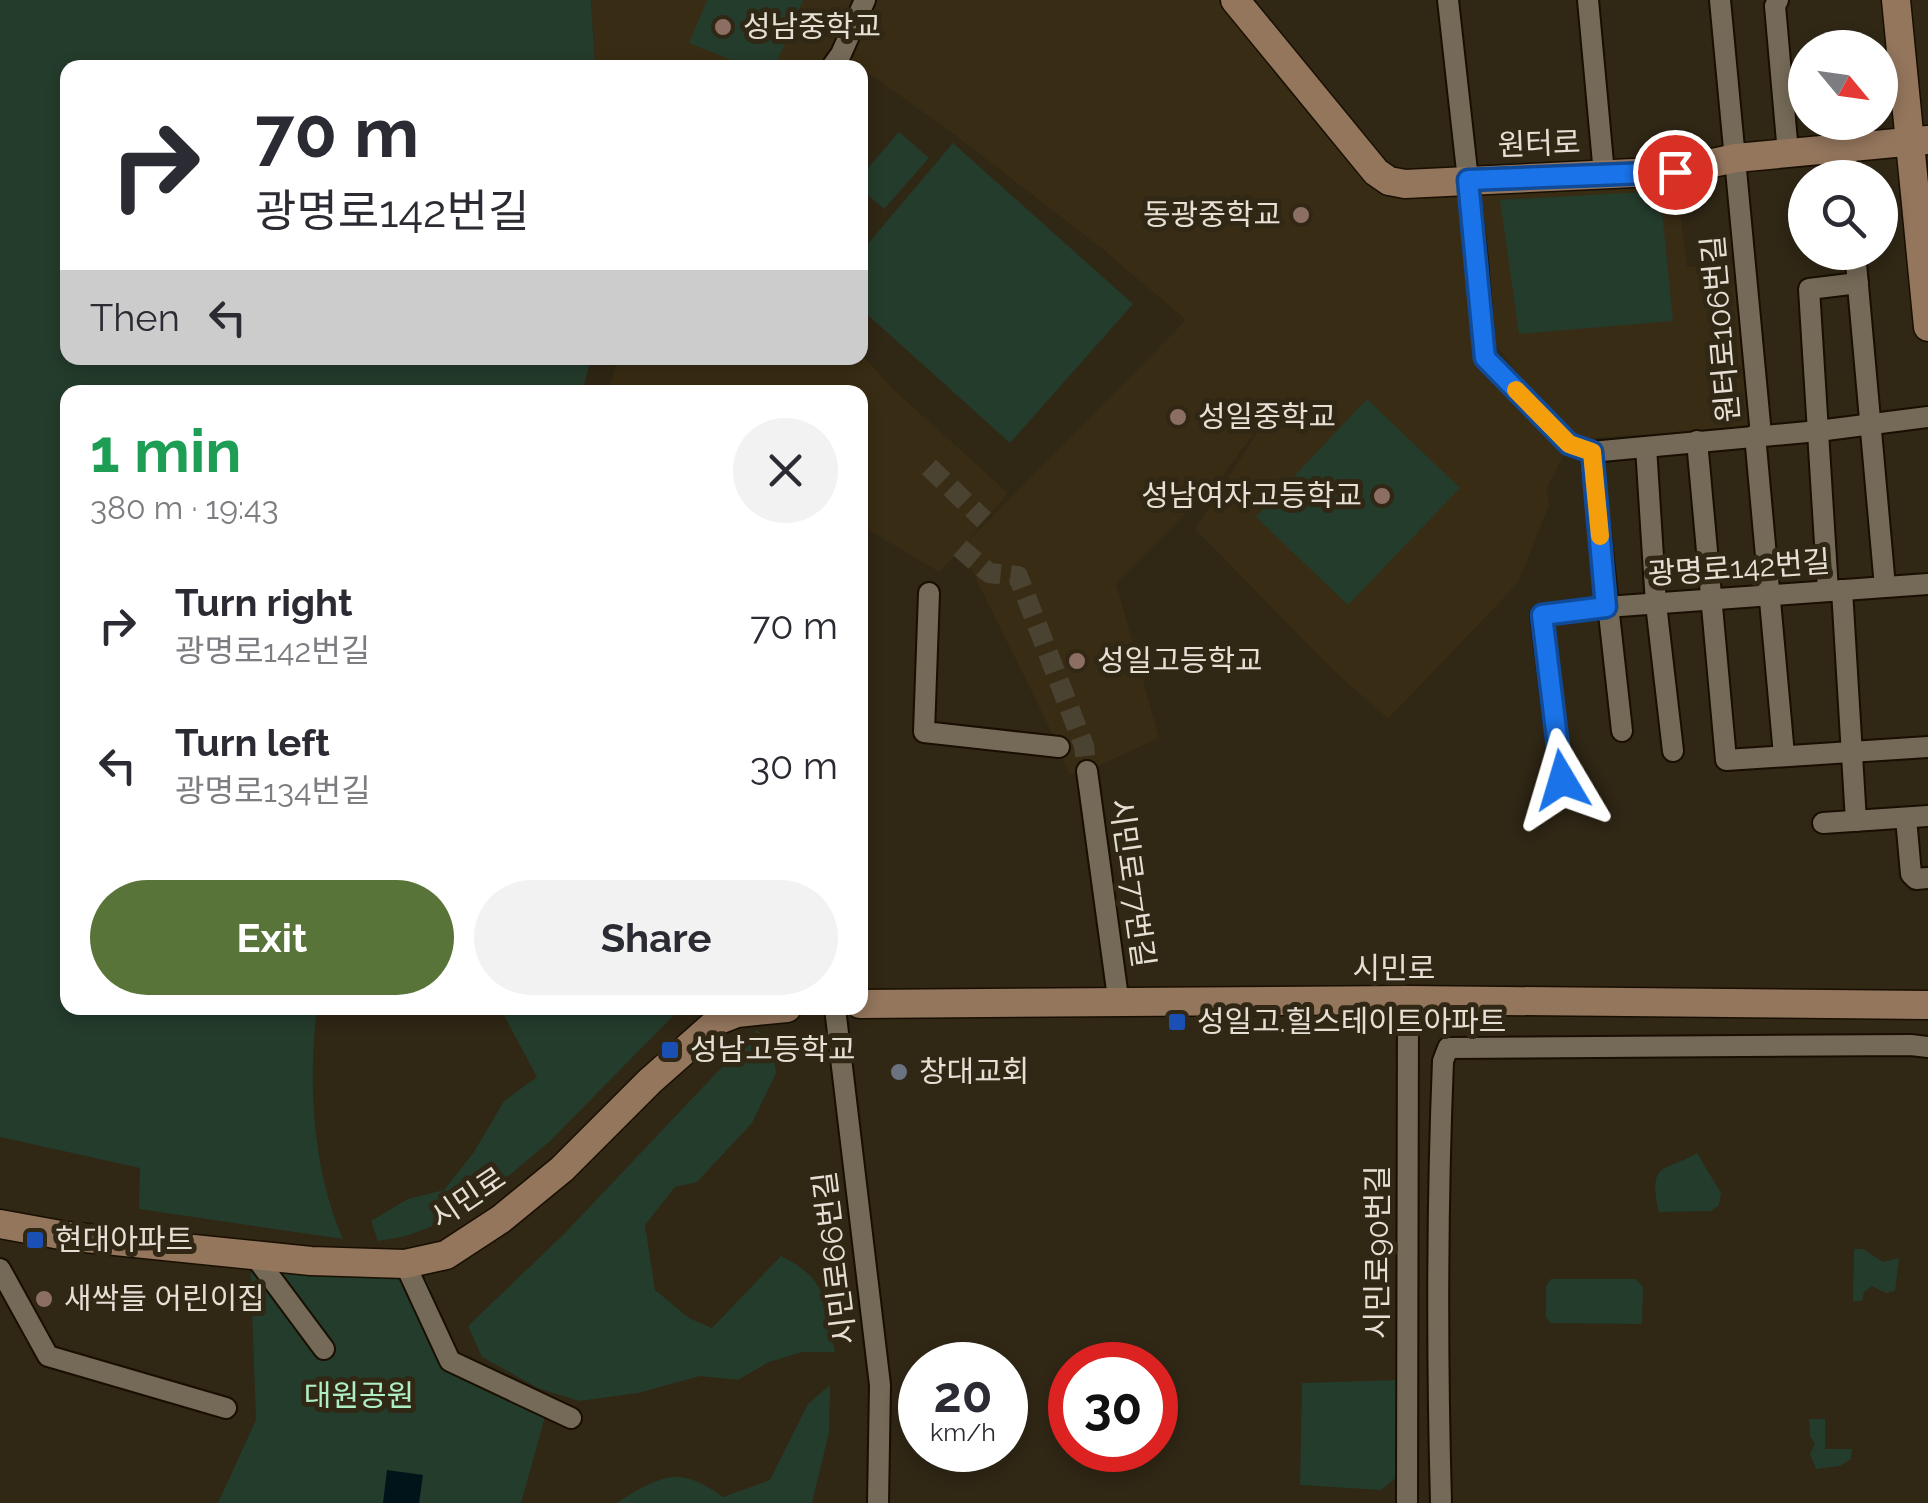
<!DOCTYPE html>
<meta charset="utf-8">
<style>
:root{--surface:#fff;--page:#f2f2f3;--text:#2b2b33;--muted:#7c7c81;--accent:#597438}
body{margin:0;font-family:Raleway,"Noto Sans KR",sans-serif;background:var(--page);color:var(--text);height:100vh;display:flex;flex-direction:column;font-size:38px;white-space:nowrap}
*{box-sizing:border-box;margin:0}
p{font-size:32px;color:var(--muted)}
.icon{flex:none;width:55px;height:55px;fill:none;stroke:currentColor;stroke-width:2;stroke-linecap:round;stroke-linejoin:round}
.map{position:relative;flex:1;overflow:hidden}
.drawer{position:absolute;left:60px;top:385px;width:808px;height:630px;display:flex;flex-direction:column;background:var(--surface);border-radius:20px;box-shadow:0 5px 15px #0003}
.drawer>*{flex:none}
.top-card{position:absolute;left:60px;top:60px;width:808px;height:305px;border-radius:20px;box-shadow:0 5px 15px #0003;background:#fff;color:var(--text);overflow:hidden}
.needle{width:65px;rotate:119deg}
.buttons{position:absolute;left:1788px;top:30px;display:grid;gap:20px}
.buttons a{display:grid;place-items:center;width:110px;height:110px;border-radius:50%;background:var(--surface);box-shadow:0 5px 15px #0003;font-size:50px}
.speed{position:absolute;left:898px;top:1342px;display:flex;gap:20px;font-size:50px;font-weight:700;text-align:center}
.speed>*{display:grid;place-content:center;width:130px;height:130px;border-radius:50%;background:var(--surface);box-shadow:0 5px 15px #0003;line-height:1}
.speed small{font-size:25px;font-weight:400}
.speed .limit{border:15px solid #d22;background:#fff;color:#111}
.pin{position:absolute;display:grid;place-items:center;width:85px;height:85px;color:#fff;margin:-42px;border:5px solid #fff;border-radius:50%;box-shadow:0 2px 10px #0007}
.me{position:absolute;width:110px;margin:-55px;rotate:353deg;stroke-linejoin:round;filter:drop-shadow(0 0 8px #0008)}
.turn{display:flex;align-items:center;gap:35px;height:210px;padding:0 30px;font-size:45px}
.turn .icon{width:130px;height:130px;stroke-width:2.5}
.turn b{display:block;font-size:70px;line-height:85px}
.then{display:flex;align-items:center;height:95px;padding:0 30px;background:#0003;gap:20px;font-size:38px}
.round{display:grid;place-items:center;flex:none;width:105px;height:105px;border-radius:52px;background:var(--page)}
.headline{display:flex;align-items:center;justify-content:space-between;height:170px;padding:0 30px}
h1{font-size:60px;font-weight:700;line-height:75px;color:#1e9e55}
.primary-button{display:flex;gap:20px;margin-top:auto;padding:20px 30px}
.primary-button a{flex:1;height:115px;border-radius:60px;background:var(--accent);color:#fff;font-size:40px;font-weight:700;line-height:115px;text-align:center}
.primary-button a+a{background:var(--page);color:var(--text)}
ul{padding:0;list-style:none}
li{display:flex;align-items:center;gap:30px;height:140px;padding:0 30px}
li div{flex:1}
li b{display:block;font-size:38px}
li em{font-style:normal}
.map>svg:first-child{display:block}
.built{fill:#392c14}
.green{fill:#243c2c}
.water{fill:#00141a}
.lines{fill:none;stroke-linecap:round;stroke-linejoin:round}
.minor-tunnel{stroke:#4b4332;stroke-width:20;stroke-dasharray:20 10;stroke-linecap:butt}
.minor-casing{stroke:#180f02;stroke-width:24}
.secondary-casing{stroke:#180f02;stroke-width:31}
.minor{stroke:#756a57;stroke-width:20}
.secondary{stroke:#94765d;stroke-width:28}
.route-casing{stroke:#114b97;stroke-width:25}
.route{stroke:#1a73e8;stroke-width:18}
.slow{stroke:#f59e0b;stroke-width:18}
.education-dot{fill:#8d6e63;stroke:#302715;stroke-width:4}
.transit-dot{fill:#1a4fb4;stroke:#302715;stroke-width:4}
.worship-dot{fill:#6b7280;stroke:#302715;stroke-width:4}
.labels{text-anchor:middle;stroke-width:10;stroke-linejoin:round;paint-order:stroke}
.poi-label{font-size:30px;fill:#e5dfd4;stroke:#302715;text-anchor:start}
.street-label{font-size:30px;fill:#e5dfd4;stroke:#302715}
.park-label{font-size:30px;fill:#aeefc2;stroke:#302715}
</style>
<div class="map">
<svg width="1928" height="1503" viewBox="0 0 1928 1503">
<rect width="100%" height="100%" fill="#302715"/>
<g class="built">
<polygon points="591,0 1235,0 1382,176 1467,180 1485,358 1569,444 1547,488 1549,505 1518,583 1388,719 1331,668 1195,529 1277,402 1220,479 1116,583 1159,738 1087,771 1069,775 1059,747 961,549 939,572 860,525 860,392 608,392 618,358 860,358 860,353 893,389 1008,493 966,543 1186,320 1105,251 943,126 841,54 831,67 595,67"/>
<polygon points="1675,171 1687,267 1740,265 1753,424 1688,432 1571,439 1493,342 1474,185"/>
</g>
<g class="green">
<path d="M0,0H591L595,67L68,68V358H591L582,392H68V1008H317C308,1084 312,1167 343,1239L139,1209L140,1168L0,1137Z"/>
<polygon points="707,0 803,0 775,67 749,67 689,43"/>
<polygon points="899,132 929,158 884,209 860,188 860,177"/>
<polygon points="953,143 1133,304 1010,443 860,308 860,253"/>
<polygon points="1660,191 1673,321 1519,334 1500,200"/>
<polygon points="1367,399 1460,488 1348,605 1256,517"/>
<polygon points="500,1008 681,1008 550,1141 511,1174 441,1223 406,1236 378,1241 371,1221 408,1199 444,1190 474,1152 504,1101 537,1077"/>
<path d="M757,1030L771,1042L776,1073L752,1123L697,1182L675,1187L645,1225L655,1290L689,1318L712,1328L781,1256C830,1280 824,1303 835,1352H802L769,1362L738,1380L700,1376L638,1393L579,1401L538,1388L482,1357L468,1326L565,1233Z"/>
<path d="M1697,1153L1721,1193L1719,1205L1711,1211L1659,1212C1647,1160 1666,1172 1697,1153Z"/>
<path d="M1854,1249H1863L1883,1262L1899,1258L1895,1291L1886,1293L1872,1286L1864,1292L1862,1301H1853C1853,1282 1854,1267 1854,1249Z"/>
<polygon points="250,1254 427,1280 454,1356 546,1413 521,1503 218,1503 256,1420"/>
<polygon points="1551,1279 1636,1279 1643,1287 1642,1324 1550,1323 1546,1317 1546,1286"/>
<polygon points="1398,1380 1399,1475 1381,1490 1300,1485 1302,1383"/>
<path d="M830,1385L829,1432L812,1503H616C661,1476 678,1464 723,1497L770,1480L808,1404Z"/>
<polygon points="1809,1419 1825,1419 1825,1449 1852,1449 1851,1459 1840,1466 1816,1469 1810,1454 1815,1444 1810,1436"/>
</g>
<polygon class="water" points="387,1470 423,1475 419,1503 383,1503"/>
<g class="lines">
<g class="minor-tunnel">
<polyline points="929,467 984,520"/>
<polyline points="960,548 989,573 1018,576 1084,746 1087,771"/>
</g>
<g class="minor-casing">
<g id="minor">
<polyline points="1448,0 1477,261 1485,358 1569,444 1591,452 1818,431 1928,417"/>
<polyline points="1588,0 1604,174"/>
<polyline points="1720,0 1761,435"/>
<polyline points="1778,0 1775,6 1788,153"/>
<polyline points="831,68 841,54 865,0"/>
<polyline points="1845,148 1848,178"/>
<polyline points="1855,252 1885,587"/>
<polyline points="1755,435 1784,755"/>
<polyline points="1697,441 1726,760 1928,747"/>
<polyline points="1646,447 1656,604 1673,751"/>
<polyline points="1591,452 1622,731"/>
<polyline points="1842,590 1856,821"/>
<polyline points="1828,591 1809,289 1858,283"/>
<polyline points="929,593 924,732 1059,747"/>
<polyline points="1087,771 1119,1005"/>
<polyline points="1562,780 1541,615 1606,607 1928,584"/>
<polyline points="1906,818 1911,874 1916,879 1928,878"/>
<polyline points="1823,823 1928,816"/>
<polyline points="835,1008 880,1385 878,1503"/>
<polyline points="254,1255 324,1349"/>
<polyline points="405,1264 450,1361 571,1418"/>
<polyline points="0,1269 48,1356 226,1408"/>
<polyline points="1407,1503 1408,1000"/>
<path d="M1441,1503C1437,1356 1437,1208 1443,1061L1448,1048L1911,1045L1928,1047"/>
</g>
</g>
<g class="secondary-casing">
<g id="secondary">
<polyline points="1235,0 1376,172 1389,181 1405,184 1675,171 1736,158 1928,140"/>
<polyline points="1896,0 1928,327"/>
<polyline points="860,1004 1408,1000 1928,1005"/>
<polyline points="0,1224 66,1236 311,1261 405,1264 446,1255 501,1219 562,1169 650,1081 719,1020 737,1013 787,1008"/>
</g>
</g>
<use href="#minor" class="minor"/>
<use href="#secondary" class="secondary"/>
</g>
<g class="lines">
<g class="route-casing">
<polyline id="route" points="1562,780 1542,615 1606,607 1592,452 1569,444 1485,358 1468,180 1675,172"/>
</g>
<use href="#route" class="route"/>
<polyline class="slow" points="1516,390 1569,444 1592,452 1600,536"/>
</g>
<g class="education-dot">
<circle cx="723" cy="27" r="10"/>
<circle cx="1301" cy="215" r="10"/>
<circle cx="1178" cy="417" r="10"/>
<circle cx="1382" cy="496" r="10"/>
<circle cx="1077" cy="661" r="10"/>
<circle cx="44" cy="1299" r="10"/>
</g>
<g class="transit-dot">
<rect x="1167" y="1012" width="20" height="20" rx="5"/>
<rect x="660" y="1040" width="20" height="20" rx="5"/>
<rect x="25" y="1230" width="20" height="20" rx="5"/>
</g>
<circle class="worship-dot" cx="899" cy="1072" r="10"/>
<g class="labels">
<g class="poi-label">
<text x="743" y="37">성남중학교</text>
<text x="1281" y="225" text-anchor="end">동광중학교</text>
<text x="1198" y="427">성일중학교</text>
<text x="1362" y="506" text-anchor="end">성남여자고등학교</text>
<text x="1097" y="671">성일고등학교</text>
<text x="1197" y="1032">성일고.힐스테이트아파트</text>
<text x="690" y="1060">성남고등학교</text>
<text x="919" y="1082">창대교회</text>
<text x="55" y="1250">현대아파트</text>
<text x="64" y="1309">새싹들 어린이집</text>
</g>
<g class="street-label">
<text transform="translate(1539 144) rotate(-2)" y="10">원터로</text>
<text transform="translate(1721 329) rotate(-95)" y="10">원터로106번길</text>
<text transform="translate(1739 568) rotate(-4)" y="10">광명로142번길</text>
<text transform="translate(1132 883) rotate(82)" y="10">시민로77번길</text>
<text x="1394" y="979">시민로</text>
<text transform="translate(468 1198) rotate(-34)" y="10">시민로</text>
<text transform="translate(1378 1252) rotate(-90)" y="10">시민로90번길</text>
<text transform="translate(835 1258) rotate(-97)" y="10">시민로66번길</text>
</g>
<g class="park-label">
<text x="359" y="1406">대원공원</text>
</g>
</g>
</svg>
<div class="buttons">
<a><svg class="needle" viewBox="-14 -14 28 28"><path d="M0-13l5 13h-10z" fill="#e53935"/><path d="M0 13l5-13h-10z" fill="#7c7c81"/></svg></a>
<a><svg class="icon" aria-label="search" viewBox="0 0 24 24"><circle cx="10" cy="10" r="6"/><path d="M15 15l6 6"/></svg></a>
</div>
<div class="speed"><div>20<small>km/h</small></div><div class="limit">30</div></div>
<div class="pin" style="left:1675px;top:172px;background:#d93025"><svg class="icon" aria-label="arrive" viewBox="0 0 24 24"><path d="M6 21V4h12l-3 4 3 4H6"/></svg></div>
<svg class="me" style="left:1562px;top:780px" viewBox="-20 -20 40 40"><path d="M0-17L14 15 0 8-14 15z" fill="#1a73e8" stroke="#fff" stroke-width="4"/></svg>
<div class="top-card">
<div class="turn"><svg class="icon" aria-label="right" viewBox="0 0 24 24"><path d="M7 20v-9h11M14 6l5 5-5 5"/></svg><div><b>70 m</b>광명로142번길</div></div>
<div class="then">Then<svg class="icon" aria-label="left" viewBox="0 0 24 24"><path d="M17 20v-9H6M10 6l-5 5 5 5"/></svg></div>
</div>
<section class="drawer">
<div class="headline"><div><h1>1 min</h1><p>380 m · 19:43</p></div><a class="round"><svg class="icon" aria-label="close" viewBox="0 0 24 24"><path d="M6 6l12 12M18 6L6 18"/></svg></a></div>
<ul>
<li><svg class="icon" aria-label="right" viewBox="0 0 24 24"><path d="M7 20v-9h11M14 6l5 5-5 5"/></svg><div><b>Turn right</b><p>광명로142번길</p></div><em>70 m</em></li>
<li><svg class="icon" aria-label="left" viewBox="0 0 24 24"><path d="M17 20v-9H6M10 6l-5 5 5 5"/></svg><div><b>Turn left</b><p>광명로134번길</p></div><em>30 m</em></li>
</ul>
<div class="primary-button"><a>Exit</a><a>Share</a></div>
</section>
</div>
